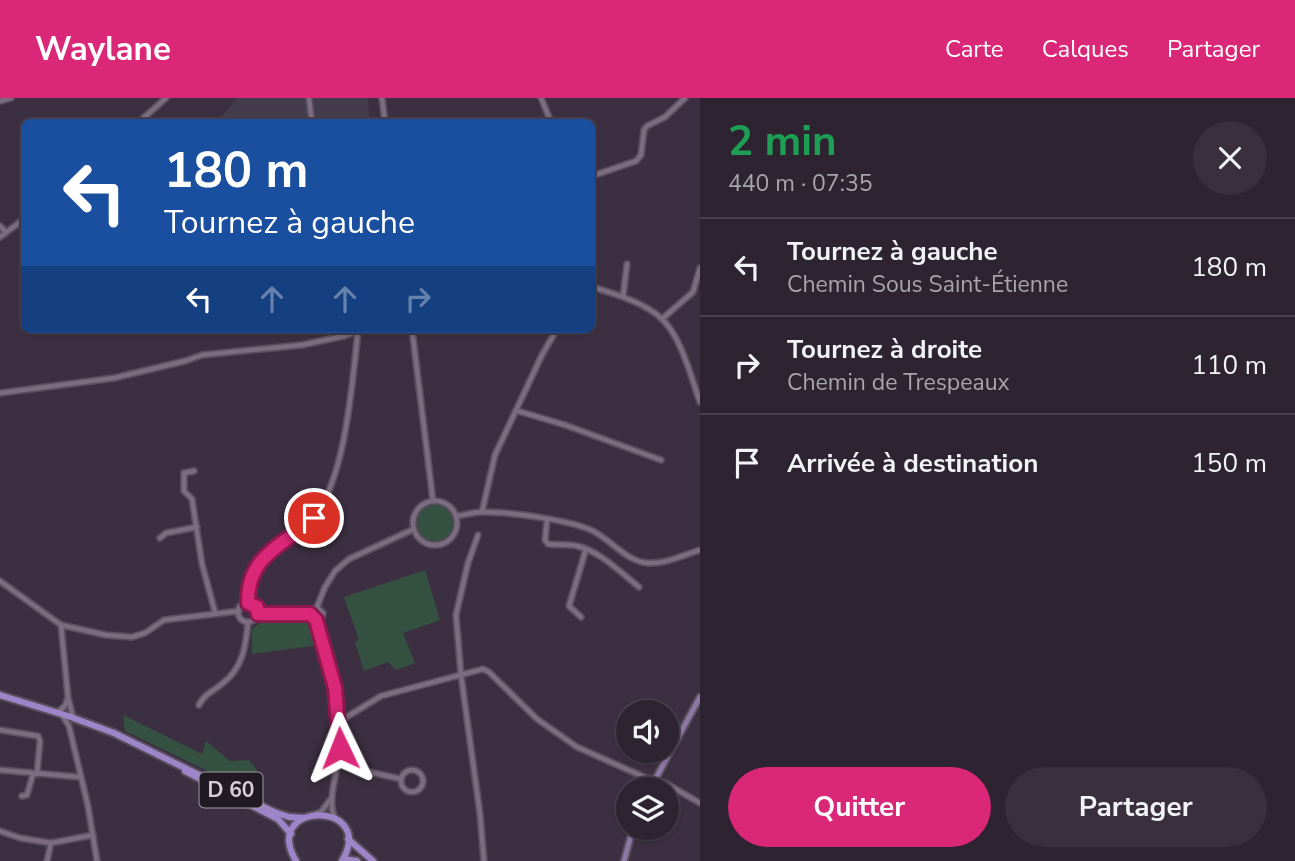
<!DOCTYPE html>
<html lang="fr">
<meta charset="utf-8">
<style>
:root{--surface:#2d2331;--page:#392f3d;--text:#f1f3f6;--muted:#a7a4ab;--line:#48404d;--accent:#db2777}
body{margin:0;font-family:"Nunito Sans",sans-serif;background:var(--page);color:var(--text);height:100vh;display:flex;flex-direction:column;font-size:26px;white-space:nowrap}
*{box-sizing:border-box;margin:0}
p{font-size:23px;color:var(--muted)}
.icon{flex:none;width:38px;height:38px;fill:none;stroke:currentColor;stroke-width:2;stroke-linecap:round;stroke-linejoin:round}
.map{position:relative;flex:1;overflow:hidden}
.side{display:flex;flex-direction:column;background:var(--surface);width:595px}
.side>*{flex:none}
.top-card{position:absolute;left:21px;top:21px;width:574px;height:214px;border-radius:10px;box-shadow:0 2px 5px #0004,0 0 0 2px var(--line);background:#1a4fa0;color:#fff;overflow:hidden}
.controls{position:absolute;left:616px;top:602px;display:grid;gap:14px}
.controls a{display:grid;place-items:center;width:63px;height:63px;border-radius:50%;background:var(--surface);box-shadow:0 2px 5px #0004,0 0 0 2px var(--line);font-size:35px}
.pin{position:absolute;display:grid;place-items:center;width:60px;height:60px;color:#fff;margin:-30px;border:4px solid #fff;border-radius:50%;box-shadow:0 2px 7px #0007}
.me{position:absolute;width:77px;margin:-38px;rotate:358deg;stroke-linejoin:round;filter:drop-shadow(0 0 5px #0008)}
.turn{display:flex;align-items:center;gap:24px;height:147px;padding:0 28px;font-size:32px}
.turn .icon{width:91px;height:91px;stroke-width:2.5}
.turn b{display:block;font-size:49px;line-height:60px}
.lanes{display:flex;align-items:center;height:66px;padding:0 28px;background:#0003;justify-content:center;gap:35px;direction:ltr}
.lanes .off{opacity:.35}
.round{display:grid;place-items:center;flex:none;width:74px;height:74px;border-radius:37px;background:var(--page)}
.summary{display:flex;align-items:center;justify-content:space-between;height:119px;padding:0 28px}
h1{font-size:42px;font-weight:700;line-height:52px;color:#1e9e55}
.button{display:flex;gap:14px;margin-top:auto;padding:14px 28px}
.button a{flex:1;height:80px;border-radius:42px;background:var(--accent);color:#fff;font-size:28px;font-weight:700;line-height:80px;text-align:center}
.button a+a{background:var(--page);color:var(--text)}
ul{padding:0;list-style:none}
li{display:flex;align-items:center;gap:21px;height:98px;padding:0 28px;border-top:2px solid var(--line)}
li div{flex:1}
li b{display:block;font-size:26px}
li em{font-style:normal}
header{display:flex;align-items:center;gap:42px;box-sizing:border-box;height:98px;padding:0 35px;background:var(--accent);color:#fff}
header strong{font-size:33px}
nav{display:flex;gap:38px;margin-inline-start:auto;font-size:24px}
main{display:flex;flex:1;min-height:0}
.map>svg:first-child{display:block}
.industrial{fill:#443b4c}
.green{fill:#355141}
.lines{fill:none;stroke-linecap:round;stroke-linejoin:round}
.street-casing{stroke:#594e5c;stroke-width:8}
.secondary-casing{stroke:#594e5c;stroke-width:9}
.primary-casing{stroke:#594e5c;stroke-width:10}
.street{stroke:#7b6c80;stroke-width:4.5}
.secondary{stroke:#8d78a5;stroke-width:5}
.primary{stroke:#9e85ca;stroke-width:6}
.route-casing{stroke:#8e194d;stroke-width:18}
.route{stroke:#db2777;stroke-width:12}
.labels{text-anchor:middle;stroke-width:7;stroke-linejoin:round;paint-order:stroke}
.shield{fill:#201a22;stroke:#a098a2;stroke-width:2}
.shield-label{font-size:21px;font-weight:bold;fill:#d7ced9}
</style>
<header>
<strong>Waylane</strong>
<nav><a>Carte</a><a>Calques</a><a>Partager</a></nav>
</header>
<main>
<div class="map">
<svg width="700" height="763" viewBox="0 0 700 763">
<rect width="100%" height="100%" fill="#3c2f41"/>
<polygon class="industrial" points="237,0 368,0 370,24 217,24"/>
<g class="green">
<circle cx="435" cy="425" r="18"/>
<polygon points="425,472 440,522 403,535 415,565 396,572 388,564 364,573 355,544 359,542 344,499"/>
<polygon points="303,520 311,526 320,547 252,556 252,531 264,522"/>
<polygon points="123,617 202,656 206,643 230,663 249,662 257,672 249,693 125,633"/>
</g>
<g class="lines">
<g class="street-casing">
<g id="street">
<polyline points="309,0 312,24"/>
<polyline points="382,0 385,24"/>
<polyline points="541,0 551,24"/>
<polyline points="0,3 11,0"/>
<polyline points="139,24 166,0"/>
<polyline points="592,78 636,63 641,57 644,32 647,28 665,19 685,0"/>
<polyline points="0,128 6,134"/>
<polyline points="0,139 24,121"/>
<path d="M592,189C615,196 643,204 661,220C681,238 691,279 700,304"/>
<polyline points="623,199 627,166"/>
<polyline points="662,221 693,194 700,170"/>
<polyline points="412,231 433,403"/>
<polyline points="0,295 114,280 185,263 202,257 302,247 344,238 364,231"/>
<polyline points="518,313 565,327 661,362"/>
<polyline points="194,373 184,375 184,393 192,401 202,466 215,514"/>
<circle cx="435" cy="425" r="22"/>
<polyline points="482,414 495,357 542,257 557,231"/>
<path d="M456,418C465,417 474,414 483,414C509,414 571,422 593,433C611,442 627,464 648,465C666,466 683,457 700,452"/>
<path d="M547,422L545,442L548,446C557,447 568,446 577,448C600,453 621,475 639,489"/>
<polyline points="478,437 468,465 456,517 461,577 480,716 484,763"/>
<polyline points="160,440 166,435 197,429"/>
<polyline points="0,483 61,527 106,537 132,539 145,535 164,522 239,513"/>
<circle cx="248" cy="514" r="10"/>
<path d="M248,505C247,449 284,454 313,420C346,381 352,284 358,234"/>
<polyline points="258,516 310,516"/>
<polyline points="581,519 569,508 586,451"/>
<polyline points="316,522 322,519 323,515 317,509"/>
<polyline points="61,527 68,599 73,619"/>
<path d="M199,607C205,595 214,593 223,585C243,570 246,547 248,524"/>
<polyline points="58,614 65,608 68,600"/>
<polyline points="61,615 69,628 88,708 97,763"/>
<polyline points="340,623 381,598 483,571 489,574 537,621 577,649 644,679 665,685 700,705"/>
<polyline points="0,632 38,638 40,643 37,676"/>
<polyline points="338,667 401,681"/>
<polyline points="0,672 79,679"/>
<circle cx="412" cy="683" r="11"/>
<polyline points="22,698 27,697 33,676"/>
<polyline points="315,716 321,714 330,702"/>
<path d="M336,721C325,706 339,670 340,651C344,607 329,564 316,522L311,519L310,514L317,509L325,489L335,473L349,461L414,431"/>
<polyline points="0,733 20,740 51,745"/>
<polyline points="47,763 51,745 93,737"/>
</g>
</g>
<g class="secondary-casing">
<g id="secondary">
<polyline points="650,691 700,599"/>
<polyline points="624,763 633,730"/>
</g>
</g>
<g class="primary-casing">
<g id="primary">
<polyline points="0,597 68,618 114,635 274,714 289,719 304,720"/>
<polyline points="185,673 278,721 291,736"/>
<polyline points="348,741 373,763"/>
<polyline points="344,761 357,763"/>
<path d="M296,763C260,702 378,702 342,763"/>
</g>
</g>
<use href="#street" class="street"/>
<use href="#secondary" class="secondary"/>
<use href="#primary" class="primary"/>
</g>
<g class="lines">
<g class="route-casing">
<path id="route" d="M314,420C283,448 247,457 248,505L257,509L258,516H310L316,522L335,590L340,650"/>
</g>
<use href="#route" class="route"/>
</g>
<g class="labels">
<rect class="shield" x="199.5" y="674.5" width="63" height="35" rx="5"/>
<g class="shield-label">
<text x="231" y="699">D 60</text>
</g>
</g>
</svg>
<div class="controls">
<a><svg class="icon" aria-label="sound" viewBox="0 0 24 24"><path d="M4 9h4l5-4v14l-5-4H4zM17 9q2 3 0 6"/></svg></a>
<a><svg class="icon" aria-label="layers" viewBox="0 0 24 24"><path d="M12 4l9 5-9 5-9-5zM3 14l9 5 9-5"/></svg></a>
</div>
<div class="pin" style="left:314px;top:420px;background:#d93025"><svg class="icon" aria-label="arrive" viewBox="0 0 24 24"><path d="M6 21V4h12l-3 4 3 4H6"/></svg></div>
<svg class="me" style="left:340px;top:650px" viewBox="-20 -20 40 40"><path d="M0-17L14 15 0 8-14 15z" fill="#db2777" stroke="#fff" stroke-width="4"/></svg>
<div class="top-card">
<div class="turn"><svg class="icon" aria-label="left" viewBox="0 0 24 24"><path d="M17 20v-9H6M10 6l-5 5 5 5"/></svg><div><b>180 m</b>Tournez à gauche</div></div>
<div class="lanes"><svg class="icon" aria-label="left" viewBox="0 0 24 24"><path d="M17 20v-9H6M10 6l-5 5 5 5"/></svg><svg class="icon off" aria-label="ahead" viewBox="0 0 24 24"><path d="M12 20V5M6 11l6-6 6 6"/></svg><svg class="icon off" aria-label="ahead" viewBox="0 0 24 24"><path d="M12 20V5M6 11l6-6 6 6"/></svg><svg class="icon off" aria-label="right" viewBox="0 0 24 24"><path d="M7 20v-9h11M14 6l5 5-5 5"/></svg></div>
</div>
</div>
<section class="side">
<div class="summary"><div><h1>2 min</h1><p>440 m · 07:35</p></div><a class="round"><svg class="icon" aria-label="close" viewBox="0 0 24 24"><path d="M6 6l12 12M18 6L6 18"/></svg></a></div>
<ul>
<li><svg class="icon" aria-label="left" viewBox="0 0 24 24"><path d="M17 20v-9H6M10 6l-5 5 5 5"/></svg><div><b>Tournez à gauche</b><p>Chemin Sous Saint-Étienne</p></div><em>180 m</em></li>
<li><svg class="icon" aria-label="right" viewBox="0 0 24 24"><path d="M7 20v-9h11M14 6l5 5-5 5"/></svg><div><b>Tournez à droite</b><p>Chemin de Trespeaux</p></div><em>110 m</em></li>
<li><svg class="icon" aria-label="arrive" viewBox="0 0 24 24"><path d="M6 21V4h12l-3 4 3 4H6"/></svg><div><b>Arrivée à destination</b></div><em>150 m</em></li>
</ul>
<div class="button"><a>Quitter</a><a>Partager</a></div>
</section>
</main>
